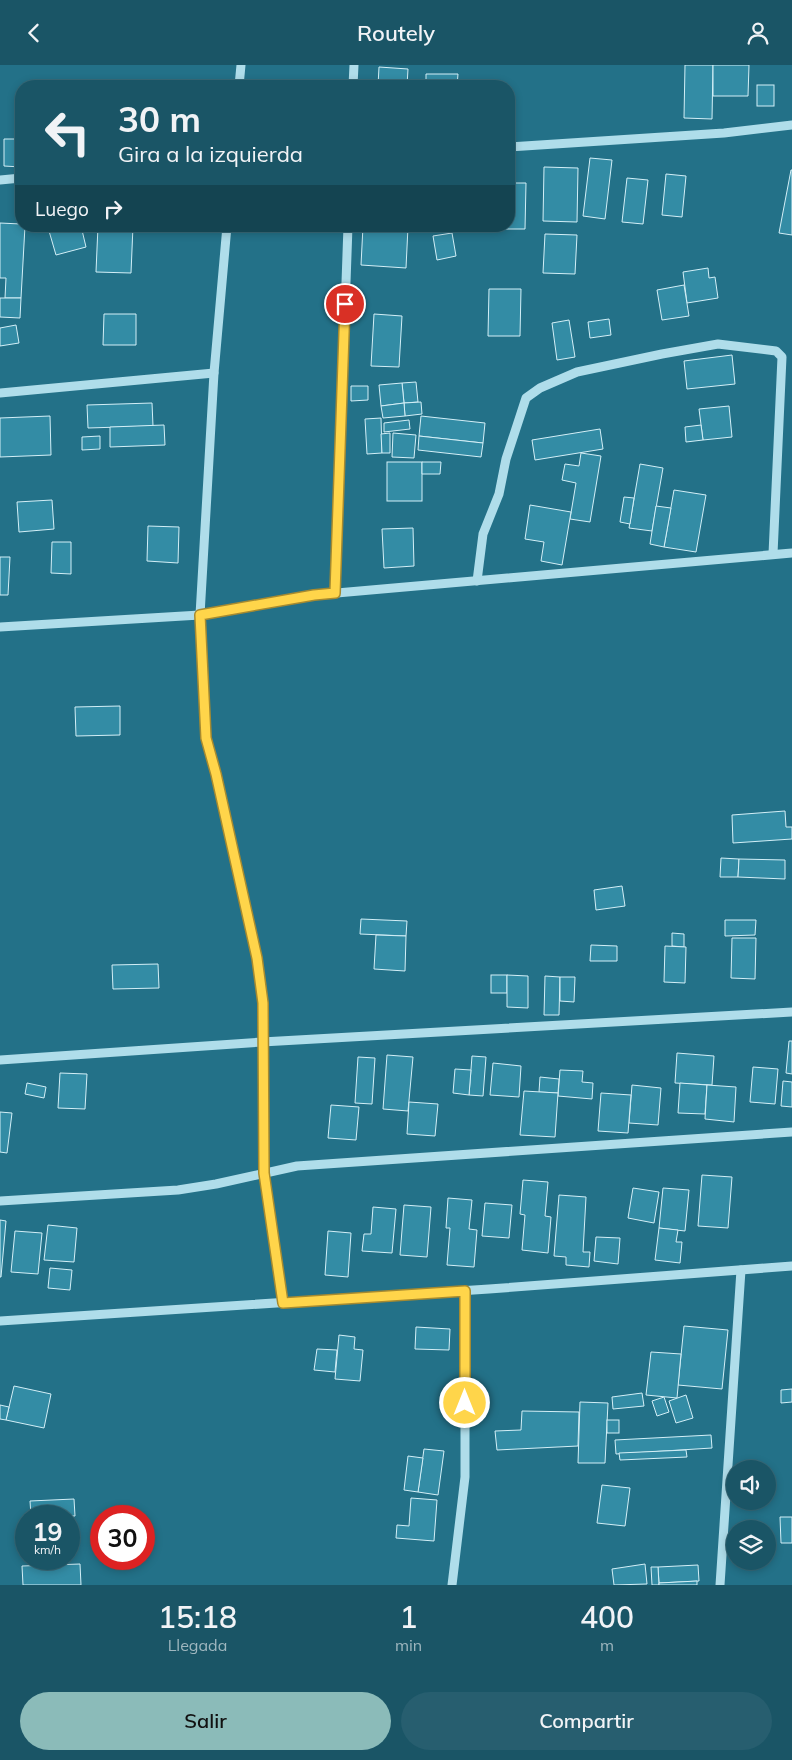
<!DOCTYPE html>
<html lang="es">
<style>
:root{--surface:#1a5566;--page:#275e6f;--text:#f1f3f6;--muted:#9fb7bf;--line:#386b7a;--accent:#8bbbb9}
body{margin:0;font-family:Mulish,sans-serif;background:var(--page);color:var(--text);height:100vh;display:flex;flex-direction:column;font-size:19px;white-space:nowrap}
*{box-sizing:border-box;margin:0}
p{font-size:16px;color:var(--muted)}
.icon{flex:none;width:28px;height:28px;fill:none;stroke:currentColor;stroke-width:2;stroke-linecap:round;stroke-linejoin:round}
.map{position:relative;height:1520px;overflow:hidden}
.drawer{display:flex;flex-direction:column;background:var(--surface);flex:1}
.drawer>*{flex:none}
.top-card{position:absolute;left:15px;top:15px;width:500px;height:152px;border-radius:20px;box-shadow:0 2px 8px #0003,0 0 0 1px var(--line);background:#1a5566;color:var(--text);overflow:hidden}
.controls{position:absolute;left:726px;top:1395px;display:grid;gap:10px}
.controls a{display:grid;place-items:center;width:50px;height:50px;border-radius:50%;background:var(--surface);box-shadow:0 2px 8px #0003,0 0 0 1px var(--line);font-size:25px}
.speed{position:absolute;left:15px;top:1440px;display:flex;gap:10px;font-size:25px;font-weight:700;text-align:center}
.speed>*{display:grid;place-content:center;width:65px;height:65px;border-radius:50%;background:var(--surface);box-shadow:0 2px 8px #0003,0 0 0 1px var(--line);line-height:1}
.speed small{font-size:12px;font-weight:400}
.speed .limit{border:8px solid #d22;background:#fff;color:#111}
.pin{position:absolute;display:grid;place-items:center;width:42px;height:42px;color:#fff;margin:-21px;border:2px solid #fff;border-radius:50%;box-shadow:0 1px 5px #0007}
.me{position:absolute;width:55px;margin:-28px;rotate:0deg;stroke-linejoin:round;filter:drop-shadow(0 0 4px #0008)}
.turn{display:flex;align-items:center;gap:18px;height:105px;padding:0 20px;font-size:22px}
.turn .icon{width:65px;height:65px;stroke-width:2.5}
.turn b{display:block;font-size:35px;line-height:42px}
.then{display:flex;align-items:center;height:48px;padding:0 20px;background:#0003;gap:10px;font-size:19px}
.eta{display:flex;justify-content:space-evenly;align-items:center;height:85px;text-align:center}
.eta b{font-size:30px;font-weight:600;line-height:35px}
.action{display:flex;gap:10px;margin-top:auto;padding:10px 20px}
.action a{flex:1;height:58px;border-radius:30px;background:var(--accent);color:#111;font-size:20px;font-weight:600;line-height:58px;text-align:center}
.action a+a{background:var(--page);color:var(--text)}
header{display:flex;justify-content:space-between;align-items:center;height:65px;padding:0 20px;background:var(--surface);font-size:22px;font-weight:600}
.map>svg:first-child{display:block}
.building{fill:#338ca5;stroke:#d3eff7}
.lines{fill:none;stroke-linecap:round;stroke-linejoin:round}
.minor{stroke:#afddea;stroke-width:9}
.route-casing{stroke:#a68a30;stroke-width:12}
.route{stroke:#ffd54a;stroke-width:9}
</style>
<header><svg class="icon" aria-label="back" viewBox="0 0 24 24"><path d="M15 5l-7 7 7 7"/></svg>Routely<svg class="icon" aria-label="person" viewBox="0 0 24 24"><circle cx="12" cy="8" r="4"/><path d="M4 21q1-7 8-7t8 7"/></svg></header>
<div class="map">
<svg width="792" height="1520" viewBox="0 0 792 1520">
<rect width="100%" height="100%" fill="#237188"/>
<g class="building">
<polygon points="685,0 713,0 712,54 684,53"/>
<polygon points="713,0 749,0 748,31 713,31"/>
<polygon points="379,2 408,4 407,21 378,21"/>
<polygon points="426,9 458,9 457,21 426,21"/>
<rect x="757" y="20" width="17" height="21"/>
<polygon points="4,74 21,74 21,102 4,101"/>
<polygon points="590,93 612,95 605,154 583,151"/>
<polygon points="544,102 578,103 577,157 543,156"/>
<polygon points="791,105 792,105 792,170 779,168"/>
<polygon points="666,109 686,111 682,152 662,150"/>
<polygon points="627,113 648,115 643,159 622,157"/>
<polygon points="509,118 526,118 525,164 498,164 498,161 509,161"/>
<polygon points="0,158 21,159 21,161 25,161 21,233 5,233 6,213 0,213"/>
<polygon points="68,161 81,161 86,182 56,190 49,166"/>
<polygon points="98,161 133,161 131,208 96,207"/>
<polygon points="363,161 408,162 406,203 361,200"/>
<polygon points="452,168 456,191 437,195 433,171"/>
<polygon points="545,169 577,170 575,209 543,208"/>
<polygon points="708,203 709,213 715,212 718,233 687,238 683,207"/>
<polygon points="684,220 689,251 662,255 657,225"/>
<polygon points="489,224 521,224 520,271 488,271"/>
<polygon points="0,233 21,233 20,253 0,252"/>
<polygon points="104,249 136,249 136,280 103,280"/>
<polygon points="374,249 402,251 399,302 371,301"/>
<polygon points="609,254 611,270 590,273 588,257"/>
<polygon points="569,255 575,292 557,295 552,258"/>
<polygon points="16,260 19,278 0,281 0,263"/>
<polygon points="732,290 735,319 687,324 684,296"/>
<polygon points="416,317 418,337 404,338 402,318"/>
<polygon points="402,318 404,338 381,341 379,320"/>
<polygon points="351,321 368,321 368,335 351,336"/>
<polygon points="421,337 422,349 405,351 404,338"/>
<polygon points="152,338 153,361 88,363 87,340"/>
<polygon points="404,338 405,351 383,353 381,341"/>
<polygon points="729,341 732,372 703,375 699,344"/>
<polygon points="50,351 51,390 0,392 0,353"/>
<polygon points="421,351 485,358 483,378 419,371"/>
<polygon points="381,353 382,388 367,389 365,354"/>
<polygon points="409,355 410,364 384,367 384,358"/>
<polygon points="164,360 165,380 110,382 110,362"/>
<polygon points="701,360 703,375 686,377 685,362"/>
<polygon points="600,364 603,384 535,395 532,375"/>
<polygon points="390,368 390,388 382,388 381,369"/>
<polygon points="393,368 416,370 414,393 392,392"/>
<polygon points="100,371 100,384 82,385 82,372"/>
<polygon points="419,371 483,378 481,392 418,385"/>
<polygon points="581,388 601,391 590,457 570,454 576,418 562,415 565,399 579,401"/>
<rect x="387" y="397" width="35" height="39"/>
<polygon points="422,397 441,397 440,409 422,409"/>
<polygon points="640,399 663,403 652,466 629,463"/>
<polygon points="674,425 706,430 696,487 664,482"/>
<polygon points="624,432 634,433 630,459 620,457"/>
<polygon points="52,435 54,464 19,467 17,437"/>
<polygon points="530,440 571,447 562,500 541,496 544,477 525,474"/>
<polygon points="656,441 671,443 664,482 650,479"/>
<polygon points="148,461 179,462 178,498 147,496"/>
<polygon points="413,463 414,501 384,503 382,464"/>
<polygon points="52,477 71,477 71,509 51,508"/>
<polygon points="0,492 10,492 8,530 0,530"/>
<polygon points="120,641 120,670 76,671 75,642"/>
<polygon points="785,746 786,762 792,762 792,774 733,778 732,750"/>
<polygon points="721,793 739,794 738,812 720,812"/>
<polygon points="739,794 785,795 785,814 738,812"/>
<polygon points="622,821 625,841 596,845 594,825"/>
<polygon points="361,854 407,856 406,871 360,869"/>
<polygon points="725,855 756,855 755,870 725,871"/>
<polygon points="672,868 684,869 684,882 672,881"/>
<polygon points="376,870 406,871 405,906 374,904"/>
<polygon points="732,873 756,873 755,914 731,913"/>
<polygon points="591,880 617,881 617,896 590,896"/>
<polygon points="665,881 686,882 685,918 664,917"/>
<polygon points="158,899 159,923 113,924 112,900"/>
<rect x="491" y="910" width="16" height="18"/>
<polygon points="507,910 528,911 528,943 507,942"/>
<polygon points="545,911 560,912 559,950 544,950"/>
<polygon points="560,912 575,912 574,937 560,936"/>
<polygon points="789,976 792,976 792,1009 786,1008"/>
<polygon points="677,988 714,991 712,1020 675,1018"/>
<polygon points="387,990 413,992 408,1046 383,1044"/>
<polygon points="472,991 486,992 483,1031 469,1030"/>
<polygon points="358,992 375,993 372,1039 355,1038"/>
<polygon points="493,998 521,1001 519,1032 490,1030"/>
<polygon points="753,1002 778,1004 775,1039 750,1037"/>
<polygon points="455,1004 471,1005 469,1030 453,1028"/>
<polygon points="560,1005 583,1006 582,1017 593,1018 592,1034 558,1031"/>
<polygon points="60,1008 87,1009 85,1044 58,1043"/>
<polygon points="540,1012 559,1014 558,1028 539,1027"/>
<polygon points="783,1016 792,1017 792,1042 781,1041"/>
<polygon points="27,1018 46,1022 44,1033 25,1029"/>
<polygon points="680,1018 707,1020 705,1049 678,1048"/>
<polygon points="632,1020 661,1023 658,1060 629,1058"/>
<polygon points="707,1020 736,1022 734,1057 705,1054"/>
<polygon points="524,1026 558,1028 555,1072 520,1070"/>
<polygon points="601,1028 631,1030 628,1068 598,1066"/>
<polygon points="409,1037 438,1039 435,1071 407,1069"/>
<polygon points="331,1040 359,1042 356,1075 328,1073"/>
<polygon points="0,1047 12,1048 7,1088 0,1087"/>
<polygon points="702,1110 732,1112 728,1163 698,1161"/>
<polygon points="523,1115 548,1117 545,1151 551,1152 548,1188 522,1185 525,1150 520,1149"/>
<polygon points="633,1123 659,1127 654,1158 628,1153"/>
<polygon points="663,1123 689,1125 685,1166 659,1163"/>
<polygon points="559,1130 586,1132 583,1187 590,1187 589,1202 566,1200 566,1192 554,1191"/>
<polygon points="448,1133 472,1135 469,1164 477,1165 474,1202 447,1200 450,1163 446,1163"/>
<polygon points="485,1138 512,1140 509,1173 482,1171"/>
<polygon points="404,1140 431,1142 427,1192 400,1190"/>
<polygon points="373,1142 396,1144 392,1188 362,1186 364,1169 371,1169"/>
<polygon points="0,1155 6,1156 1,1212 0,1212"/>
<polygon points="48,1160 77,1163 74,1197 44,1195"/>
<polygon points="659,1163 678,1165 676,1177 682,1177 680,1198 655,1195"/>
<polygon points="15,1166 42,1168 38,1209 11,1207"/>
<polygon points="328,1166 351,1168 348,1212 325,1210"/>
<polygon points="596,1172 620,1173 618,1199 594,1196"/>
<polygon points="50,1203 72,1205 70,1225 48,1223"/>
<polygon points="684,1261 728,1265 722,1324 678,1320"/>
<polygon points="416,1262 450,1264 449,1285 415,1284"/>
<polygon points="339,1270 355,1272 354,1284 363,1285 360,1316 335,1314"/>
<polygon points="317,1284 337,1285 335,1307 314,1305"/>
<polygon points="651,1287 681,1289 677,1333 646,1330"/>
<polygon points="14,1321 51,1329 44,1363 6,1355"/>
<polygon points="792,1324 792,1337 781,1338 781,1325"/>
<polygon points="642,1328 644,1341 613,1344 612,1332"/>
<polygon points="686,1330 693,1353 676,1358 669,1336"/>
<polygon points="664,1332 669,1347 657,1351 652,1336"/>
<polygon points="580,1337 608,1338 605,1398 578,1398"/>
<polygon points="0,1340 9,1342 6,1355 0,1354"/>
<polygon points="522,1346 579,1347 578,1381 497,1385 495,1366 521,1365"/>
<rect x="607" y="1355" width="12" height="13"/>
<polygon points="711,1370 712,1383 616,1389 615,1375"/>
<polygon points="424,1384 444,1386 438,1430 418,1427"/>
<polygon points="686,1385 687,1392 620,1395 619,1388"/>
<polygon points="408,1391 423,1393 418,1427 404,1425"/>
<polygon points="602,1420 630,1423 625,1461 597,1458"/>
<polygon points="411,1433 437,1435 434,1476 396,1473 397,1460 409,1461"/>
<polygon points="74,1434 75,1451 31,1451 30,1436"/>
<polygon points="780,1452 792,1452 792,1478 781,1478"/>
<polygon points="80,1499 81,1520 23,1520 22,1501"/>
<polygon points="645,1499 647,1519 614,1520 612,1504"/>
<polygon points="698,1500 699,1516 659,1518 658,1502"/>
<polygon points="651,1502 658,1502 659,1520 652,1520"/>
<polygon points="697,1516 697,1520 659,1520 659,1518"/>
</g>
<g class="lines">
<g class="minor">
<polyline points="239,21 241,0"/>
<polyline points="353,21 354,0"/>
<polyline points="509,82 724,68 792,60"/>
<polyline points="0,115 21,113"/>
<polyline points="227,161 214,308 200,550 206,673 216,709 257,893 263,938 264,1108 283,1238"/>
<polyline points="0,328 214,308"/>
<polyline points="477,516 483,469 499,429 506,394 526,333 540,323 577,307 662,289 718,279 776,286 782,292 773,489"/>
<polyline points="335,528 348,161"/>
<polyline points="0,562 200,550 314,530 792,488"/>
<polyline points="0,995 262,977 792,947"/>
<polyline points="0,1136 178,1125 216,1119 297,1101 792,1067"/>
<polyline points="0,1256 489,1224 792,1201"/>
<polyline points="452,1520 465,1412 465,1226"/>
<polyline points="720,1520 741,1205"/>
</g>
</g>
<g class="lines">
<g class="route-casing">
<polyline id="route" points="345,239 335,528 314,530 200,550 206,673 216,709 257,893 263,938 264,1108 283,1238 465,1226 465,1338"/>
</g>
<use href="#route" class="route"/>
</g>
</svg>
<div class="controls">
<a><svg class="icon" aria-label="sound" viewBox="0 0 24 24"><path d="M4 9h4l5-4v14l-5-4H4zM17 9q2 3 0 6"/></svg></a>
<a><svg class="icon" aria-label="layers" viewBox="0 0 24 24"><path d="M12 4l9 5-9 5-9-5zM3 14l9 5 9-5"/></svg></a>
</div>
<div class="speed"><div>19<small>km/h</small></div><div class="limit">30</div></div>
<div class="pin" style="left:345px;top:239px;background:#d93025"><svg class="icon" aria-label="arrive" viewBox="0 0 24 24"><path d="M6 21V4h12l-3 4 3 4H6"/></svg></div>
<svg class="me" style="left:465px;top:1338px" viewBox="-20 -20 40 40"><circle r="17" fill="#ffd54a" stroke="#fff" stroke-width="3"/><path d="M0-11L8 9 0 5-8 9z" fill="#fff"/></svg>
<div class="top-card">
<div class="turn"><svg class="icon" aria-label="left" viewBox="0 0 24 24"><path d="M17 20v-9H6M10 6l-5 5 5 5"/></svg><div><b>30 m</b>Gira a la izquierda</div></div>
<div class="then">Luego<svg class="icon" aria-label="right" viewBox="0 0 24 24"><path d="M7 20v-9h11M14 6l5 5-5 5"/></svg></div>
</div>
</div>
<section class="drawer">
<div class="eta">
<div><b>15:18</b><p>Llegada</p></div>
<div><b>1</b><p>min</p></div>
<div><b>400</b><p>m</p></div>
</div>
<div class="action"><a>Salir</a><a>Compartir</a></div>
</section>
